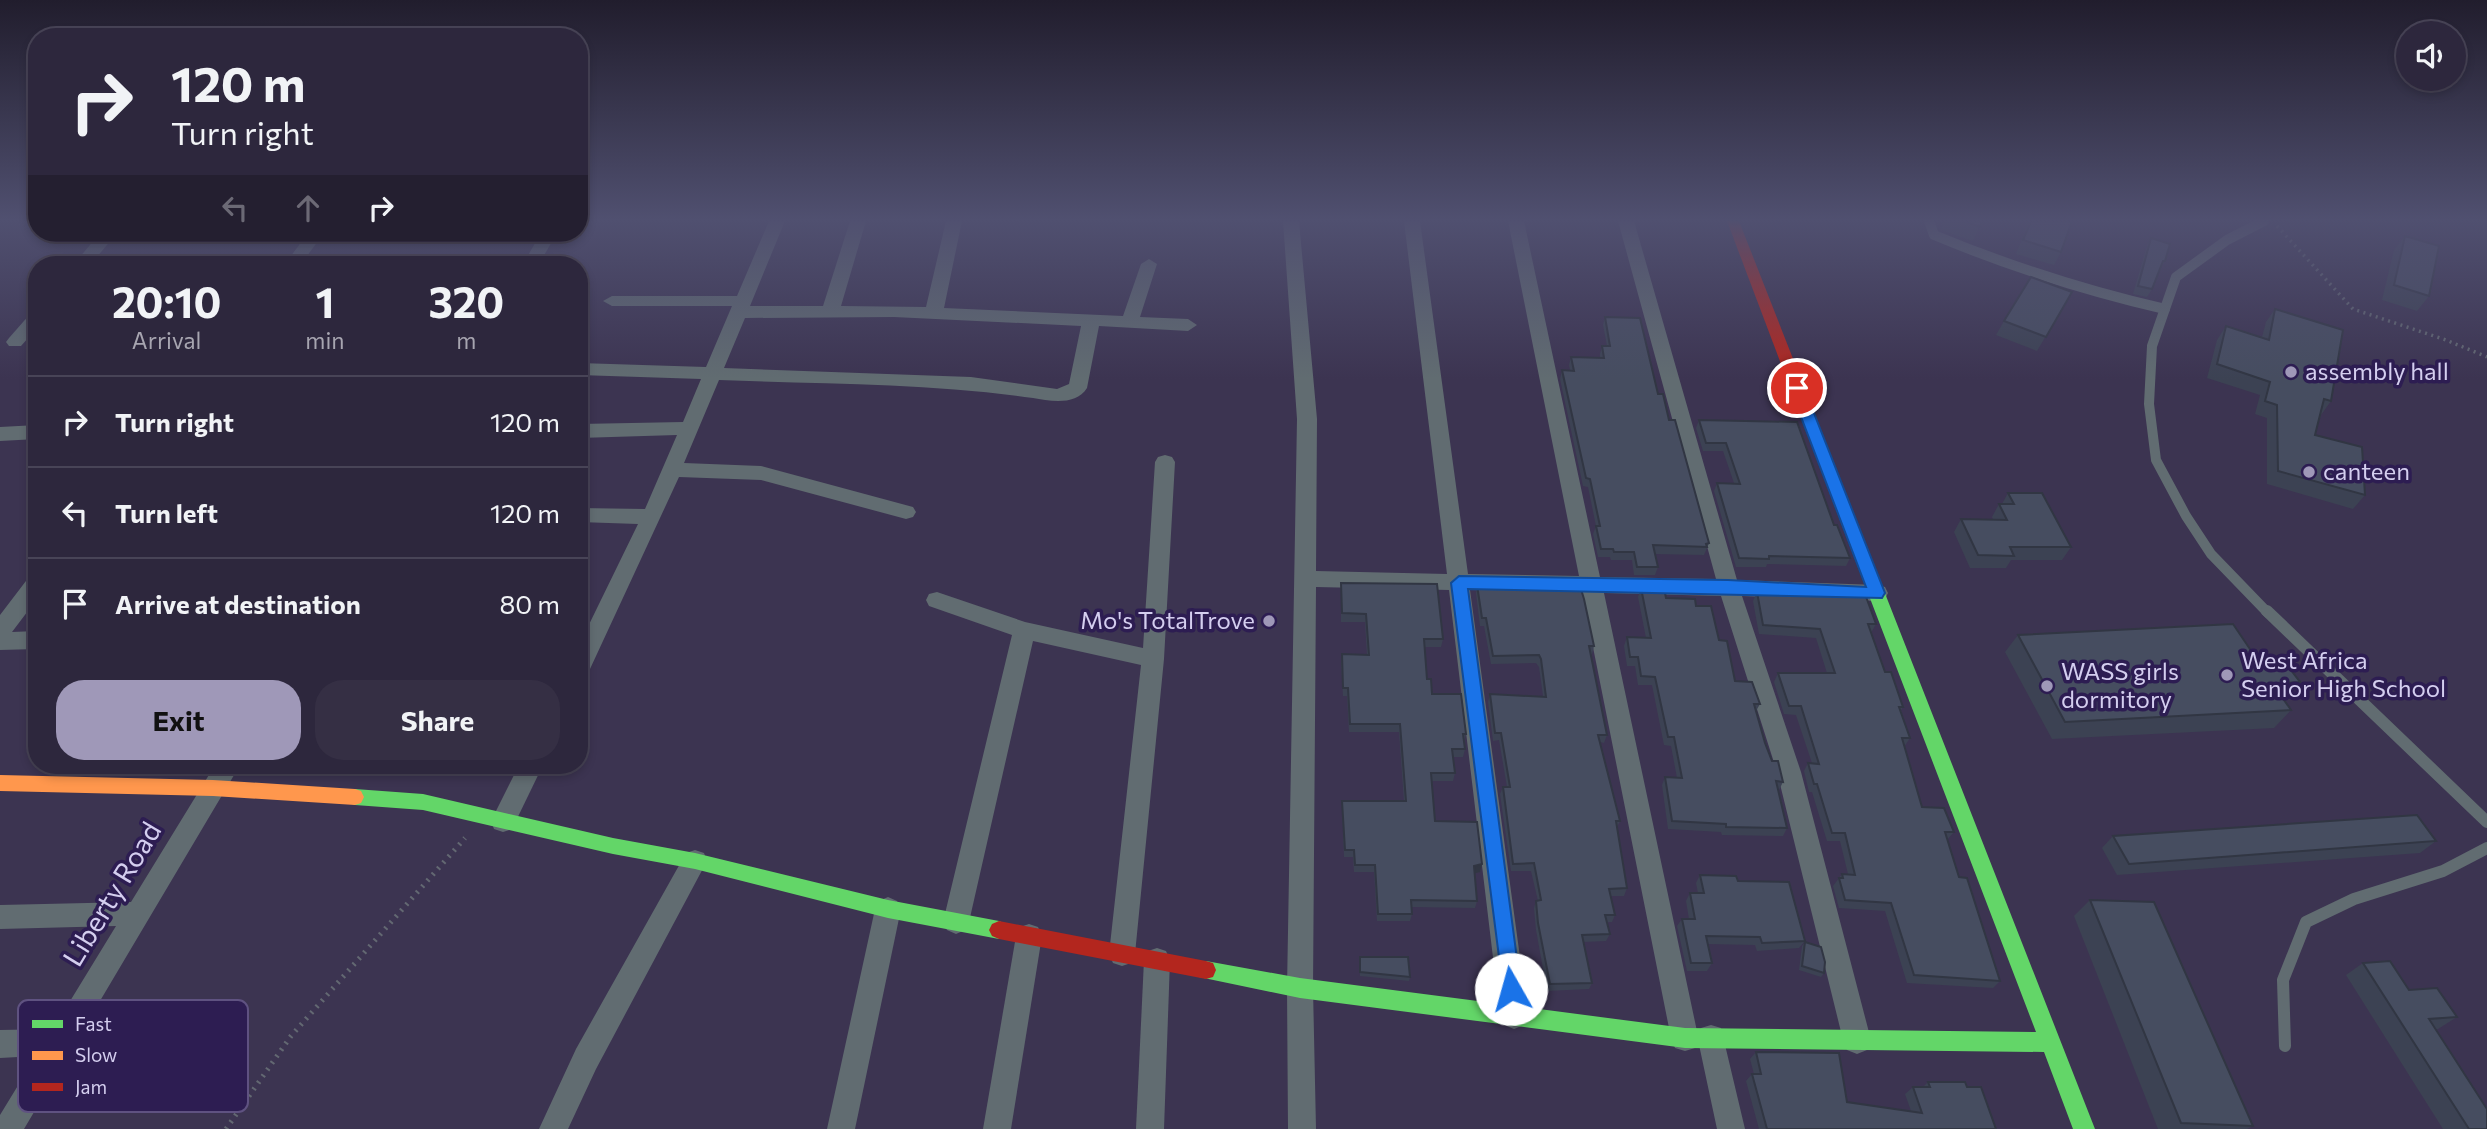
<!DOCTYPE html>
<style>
:root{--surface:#2d273d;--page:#352f44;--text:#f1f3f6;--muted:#a7a5b0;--line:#484457;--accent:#9f98b8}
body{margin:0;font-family:Commissioner,sans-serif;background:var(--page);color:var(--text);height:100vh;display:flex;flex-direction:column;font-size:26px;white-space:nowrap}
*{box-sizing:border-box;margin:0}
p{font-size:23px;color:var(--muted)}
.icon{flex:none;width:38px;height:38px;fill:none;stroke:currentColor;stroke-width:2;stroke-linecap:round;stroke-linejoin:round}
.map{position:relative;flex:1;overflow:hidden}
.sheet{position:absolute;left:28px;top:256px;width:560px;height:518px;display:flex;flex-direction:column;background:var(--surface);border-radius:28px;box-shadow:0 4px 10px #0003,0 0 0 2px var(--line)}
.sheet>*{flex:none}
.banner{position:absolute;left:28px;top:28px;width:560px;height:214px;border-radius:28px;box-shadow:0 4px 10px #0003,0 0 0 2px var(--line);background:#2d273d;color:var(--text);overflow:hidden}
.fabs{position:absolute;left:2396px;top:21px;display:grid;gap:14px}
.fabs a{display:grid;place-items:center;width:70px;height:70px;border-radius:50%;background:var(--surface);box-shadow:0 4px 10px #0003,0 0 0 2px var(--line);font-size:35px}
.pin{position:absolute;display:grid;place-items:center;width:60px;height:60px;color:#fff;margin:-30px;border:4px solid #fff;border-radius:50%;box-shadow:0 2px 7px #0007}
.me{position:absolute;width:77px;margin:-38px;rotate:353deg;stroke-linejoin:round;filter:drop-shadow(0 0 5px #0008)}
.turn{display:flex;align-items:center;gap:24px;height:147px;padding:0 28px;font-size:32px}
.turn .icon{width:91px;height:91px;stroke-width:2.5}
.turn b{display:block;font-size:49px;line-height:60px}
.lanes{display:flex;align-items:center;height:66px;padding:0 28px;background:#0003;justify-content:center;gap:35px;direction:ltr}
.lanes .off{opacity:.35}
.eta{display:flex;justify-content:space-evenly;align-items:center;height:119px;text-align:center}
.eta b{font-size:42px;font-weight:700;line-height:49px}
.primary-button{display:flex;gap:14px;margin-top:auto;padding:14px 28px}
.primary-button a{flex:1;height:80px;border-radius:28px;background:var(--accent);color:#111;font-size:28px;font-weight:700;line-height:80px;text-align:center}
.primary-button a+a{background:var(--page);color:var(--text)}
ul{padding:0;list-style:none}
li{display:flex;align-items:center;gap:21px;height:91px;padding:0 28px;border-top:2px solid var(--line)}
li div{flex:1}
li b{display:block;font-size:26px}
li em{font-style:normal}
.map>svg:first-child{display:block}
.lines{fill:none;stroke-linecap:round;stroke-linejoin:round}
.path-far1{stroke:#636872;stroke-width:3.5;stroke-dasharray:2 4.5;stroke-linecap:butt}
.path{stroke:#636872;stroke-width:5;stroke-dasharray:2 6;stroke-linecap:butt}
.lane-far1{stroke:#616c71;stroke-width:10}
.lane{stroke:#616c71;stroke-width:12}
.street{fill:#616c71;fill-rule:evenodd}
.fast{fill:#63d668;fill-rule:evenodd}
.slow{fill:#ff974d;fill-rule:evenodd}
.jam{fill:#b3261e;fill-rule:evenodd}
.wall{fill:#3c4253}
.shaded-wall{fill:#313643}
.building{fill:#464d60;stroke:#313643;stroke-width:2}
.route{fill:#1a73e8;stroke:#114b97;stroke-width:2}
.poi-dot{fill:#9f98b8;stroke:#2d1d52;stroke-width:2.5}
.labels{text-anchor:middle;stroke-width:7;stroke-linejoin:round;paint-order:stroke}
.poi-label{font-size:24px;fill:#d4ceef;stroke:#2d1d52;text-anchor:start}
.near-street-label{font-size:28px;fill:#d4ceef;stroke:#2d1d52}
.key{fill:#2d1d52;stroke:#5f5281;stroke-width:2}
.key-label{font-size:19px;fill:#d4ceef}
</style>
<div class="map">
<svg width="2487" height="1129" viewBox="0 0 2487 1129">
<rect width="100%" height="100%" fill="#3c3451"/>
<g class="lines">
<polyline class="path-far1" points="2277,226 2353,309 2446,340 2487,357"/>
<polyline class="path" points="226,1129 291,1036 465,838"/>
<g class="lane-far1">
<path d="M1929,221L1934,235C2009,266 2086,291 2165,309"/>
<polyline points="2264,221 2227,240 2176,277 2152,346 2149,404 2156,460 2186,516 2211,554 2268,613"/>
</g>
<g class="lane">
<polyline points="2267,611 2487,822"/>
<polyline points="2285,1046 2283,980 2306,922 2354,899 2443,871 2487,848"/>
</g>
<g class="street">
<path d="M769,221H785L750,306H823L850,221H866L841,306L926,307L946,221H962L944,308L1123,316L1141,264L1149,259L1157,264L1140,317L1188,319L1197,325L1188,331L1099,326L1087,388C1076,406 1050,401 1033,398C930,383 824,384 719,380L684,463L761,466L913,507L916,512L913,517L906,519L761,480L679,477L590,669L587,675L579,678V645L638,524L579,522V508L645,509L677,435L579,438V424L683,422L701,379L579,375V363L706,367L732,306H612L603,301L612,296H737ZM894,317L1081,326L1069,384L1057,389L971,377L724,368L745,318Z"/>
<polygon points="1283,221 1299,221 1317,419 1316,571 1447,574 1404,221 1420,221 1468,574 1579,576 1508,221 1524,221 1600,577 1716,579 1618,221 1634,221 1737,580 1877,585 1885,587 1888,593 1885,599 1877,601 1742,596 1801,772 1871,1040 1867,1050 1857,1054 1847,1050 1843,1040 1777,772 1721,596 1604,593 1698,1036 1701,1028 1711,1025 1721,1028 1745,1129 1717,1129 1698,1040 1695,1048 1685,1051 1675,1048 1671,1038 1582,592 1470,590 1528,1016 1524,1025 1514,1029 1504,1025 1500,1016 1449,590 1316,587 1313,988 1316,1129 1288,1129 1287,988 1297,419"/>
<polygon points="100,233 117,233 91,264 74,264"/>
<polygon points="308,233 324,233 301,264 285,264"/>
<polygon points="541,233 557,233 539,264 523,264"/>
<polygon points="37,311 37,328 21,346 9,346 6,342 9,338 31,313"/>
<polygon points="37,425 37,439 0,441 0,427"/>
<polygon points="1165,455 1172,457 1175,462 1164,659 1135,954 1131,963 1122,966 1113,963 1109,954 1141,665 1033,641 969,922 965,930 956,934 947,930 943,922 1012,635 929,606 926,600 929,594 937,592 1025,622 1143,648 1155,462 1158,457"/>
<polygon points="37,575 37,599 12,632 37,631 37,649 0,650 0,615 29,577"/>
<polygon points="215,765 240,765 24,1129 0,1129 0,1115 36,1056 0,1058 0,1030 53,1029 116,926 0,929 0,905 131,902"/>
<polygon points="519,765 543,765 512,829 503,832 494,829 491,821"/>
<polygon points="695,850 704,853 707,861 596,1069 568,1129 539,1129 576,1049 686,853"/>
<polygon points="888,897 897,901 901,909 855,1129 827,1129 875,909 879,901"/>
<polygon points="1029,924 1038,927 1042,936 1011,1129 983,1129 1016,936 1020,927"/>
<polygon points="1157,948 1166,951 1170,960 1164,1129 1136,1129 1144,960 1148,951"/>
</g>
<g class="fast">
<polygon points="1840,494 1848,499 2095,1129 2073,1129 2044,1052 1685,1048 1300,998 1199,977 1196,970 1199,963 1206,961 1300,978 1685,1028 2036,1032 1832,499"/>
<polygon points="355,789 423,794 613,838 695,853 888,900 999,921 1006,924 1009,930 1006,936 999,939 888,918 695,869 613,854 423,810 355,805 349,803 346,797 349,791"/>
</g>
<polygon class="slow" points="0,775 213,780 355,789 361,791 364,797 361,803 355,805 213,796 0,791"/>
<g class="jam">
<polygon points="1727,221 1739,221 1848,499 1845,503 1835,503 1832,499"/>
<polygon points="999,921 1206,961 1213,963 1216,970 1213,977 1206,979 999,939 992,936 989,930 992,924"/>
</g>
</g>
<g class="wall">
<polygon points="1944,221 1982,221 1973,241 1941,230"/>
<polygon points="2029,221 2072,221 2061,252 2054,265 2016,254"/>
<polygon points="2405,236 2429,296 2417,311 2382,300 2394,250"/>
<polygon points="2151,238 2165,261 2160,269 2152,289 2147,297 2133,294 2147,246"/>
<polygon points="2072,292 2037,351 1996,335 2004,321"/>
<polygon points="2275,309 2331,401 2321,415 2315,435 2365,495 2353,509 2267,484 2267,418 2255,414 2260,395 2207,378 2217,340 2226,326 2262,337 2266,322"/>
<polygon points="1605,317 1658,394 1669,420 1709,543 1704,555 1655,554 1658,567 1655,575 1634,575 1632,560 1611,560 1610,557 1598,557 1593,534 1596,526 1588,487 1583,486 1560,379 1562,370 1570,370 1569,365 1571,357 1600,358 1600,354 1602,346 1607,346 1603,325"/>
<polygon points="1699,420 1834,525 1850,558 1846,566 1767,564 1766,567 1736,567 1714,491 1717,483 1734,483 1723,451 1703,451 1696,428"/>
<polygon points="2008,493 2071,547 2062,560 2011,560 2006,568 1970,568 1954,532 1961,519 1993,519 1992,517 1999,504 2002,504"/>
<polygon points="1341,583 1443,639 1441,647 1424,647 1427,679 1432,694 1466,734 1464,742 1465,749 1463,757 1453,757 1455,773 1453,781 1432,781 1435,821 1482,864 1480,872 1474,873 1477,901 1475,908 1411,907 1412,914 1410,921 1377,921 1374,872 1354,872 1353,857 1344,857 1342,808 1342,801 1404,801 1399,732 1349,732 1347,696 1343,696 1341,663 1342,654 1367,655 1365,622 1341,622"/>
<polygon points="1477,585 1594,646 1592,654 1590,654 1607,735 1604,743 1600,742 1620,821 1617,827 1627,888 1624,896 1610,896 1615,915 1612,922 1607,922 1610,934 1606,941 1583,942 1592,983 1589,989 1547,991 1536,930 1534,908 1536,901 1538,901 1531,871 1511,871 1500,794 1503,787 1507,787 1499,740 1493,741 1488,702 1490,694 1543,696 1539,667 1536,663 1491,664 1484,626 1480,626 1476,593"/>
<polygon points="1641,588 1666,598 1696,606 1719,640 1735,681 1760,704 1756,711 1765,743 1772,761 1783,782 1779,790 1787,828 1783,836 1722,835 1721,832 1668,829 1662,785 1665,777 1677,778 1671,746 1664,745 1652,685 1638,685 1635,666 1627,666 1624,646 1627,637 1646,638 1638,597"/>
<polygon points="1757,592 1876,624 1871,633 1885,672 1903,707 1901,710 1910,738 1904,747 1922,807 1954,832 1947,840 1959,877 2000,981 1993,988 1907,983 1885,911 1839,908 1833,886 1842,874 1848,874 1840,841 1827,841 1812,792 1809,792 1804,771 1808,763 1812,763 1796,715 1784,714 1774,682 1778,673 1827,673 1816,638 1759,634 1753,601"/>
<polygon points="2018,635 2256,658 2300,682 2283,699 2291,710 2274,728 2052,739 2005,652"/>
<polygon points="2113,836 2436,841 2420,853 2117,875 2102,848"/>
<polygon points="1700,875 1738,881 1805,941 1799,948 1757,951 1755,945 1707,944 1712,963 1707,971 1687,971 1677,926 1682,919 1689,919 1686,901 1690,893 1698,893 1696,883"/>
<polygon points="2090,900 2253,1126 2247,1129 2158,1129 2074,916"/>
<polygon points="1805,942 1824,973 1821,977 1799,970 1802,946"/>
<polygon points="1360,957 1410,977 1409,981 1360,976"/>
<polygon points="2363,963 2457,1017 2438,1029 2435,1029 2487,1129 2443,1129 2346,975"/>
<polygon points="1756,1052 1847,1102 1911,1111 1905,1094 1913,1087 1923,1087 1928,1082 1967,1087 1996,1129 1759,1129 1746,1081 1752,1074 1754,1074 1750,1059"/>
</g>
<polygon class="shaded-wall" points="1482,864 1480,872 1472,874 1474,866"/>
<g class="building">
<polygon points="1964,221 1982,221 1980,227"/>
<polygon points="2031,221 2072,221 2061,252 2023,240"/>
<polygon points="2405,236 2439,246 2429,296 2394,285"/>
<polygon points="2151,238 2170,244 2165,261 2163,261 2152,289 2138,286"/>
<polygon points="2031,277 2072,292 2046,337 2004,321"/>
<polygon points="2275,309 2343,330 2331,401 2324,399 2315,435 2362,447 2365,495 2278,471 2277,405 2265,401 2270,382 2217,364 2226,326 2269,340"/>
<polygon points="1605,317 1640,318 1658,394 1663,394 1669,420 1675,420 1709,543 1706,544 1707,547 1653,545 1658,567 1637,567 1634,552 1614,552 1613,549 1601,549 1596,526 1600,526 1590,479 1586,478 1562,370 1574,371 1571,357 1604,358 1602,346 1610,346"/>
<polygon points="1699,420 1797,422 1834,525 1837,525 1850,558 1769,556 1769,559 1739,558 1717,483 1740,484 1726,443 1706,443"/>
<polygon points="2008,493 2042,493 2071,547 2010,547 2014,556 1978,555 1961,519 2007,520 1999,504 2014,504"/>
<polygon points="1341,583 1437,584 1443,639 1424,639 1427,679 1431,679 1432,694 1461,694 1466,734 1463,734 1465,749 1452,749 1455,773 1431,773 1435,821 1477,822 1482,864 1474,866 1477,901 1411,900 1412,914 1378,914 1375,865 1355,865 1354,850 1345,850 1342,801 1406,801 1400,724 1350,724 1348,688 1343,688 1342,654 1369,655 1366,614 1342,613"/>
<polygon points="1477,585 1580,586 1584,599 1594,646 1589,646 1607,735 1598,735 1620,821 1616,821 1627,888 1609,889 1615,915 1605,915 1610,934 1582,935 1592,983 1550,984 1538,923 1536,901 1541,900 1534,863 1513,864 1503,787 1510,787 1501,733 1495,733 1490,694 1546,697 1541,659 1539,655 1493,656 1486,618 1482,618"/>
<polygon points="1641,588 1664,588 1666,598 1695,599 1696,606 1711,606 1719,640 1727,641 1735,681 1752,682 1760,704 1754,704 1765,743 1772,761 1778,761 1783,782 1776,781 1787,828 1726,827 1726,824 1672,821 1665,777 1682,778 1674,737 1668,737 1655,677 1641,676 1638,657 1630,657 1627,637 1651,638"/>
<polygon points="1757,592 1865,594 1876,624 1868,624 1885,672 1891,672 1903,707 1899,707 1910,738 1902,738 1922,807 1944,808 1954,832 1945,832 1959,877 1967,878 2000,981 1914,975 1891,903 1845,900 1839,878 1843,878 1842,874 1855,875 1845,833 1832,833 1817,784 1814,784 1808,763 1819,764 1801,706 1789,706 1778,673 1835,673 1820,629 1763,625"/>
<polygon points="2233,624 2256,658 2281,657 2300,682 2273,684 2291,710 2065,722 2018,635"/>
<polygon points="2417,815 2436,841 2129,864 2113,836"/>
<polygon points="1700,875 1736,876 1738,881 1789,882 1805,941 1762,943 1760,937 1706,936 1712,963 1691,963 1682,919 1695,919 1690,893 1704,893"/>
<polygon points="2090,900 2154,902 2253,1126 2181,1123"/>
<polygon points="1805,942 1821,947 1825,962 1824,973 1802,966"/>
<polygon points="1360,957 1408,957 1410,977 1360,972"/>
<polygon points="2390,961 2409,990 2437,988 2457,1017 2429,1019 2487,1109 2487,1129 2469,1129 2363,963"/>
<polygon points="1756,1052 1839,1053 1847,1102 1922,1113 1913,1087 1930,1087 1928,1082 1965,1082 1967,1087 1981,1087 1996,1129 1767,1129 1752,1074 1761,1074"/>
</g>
<linearGradient id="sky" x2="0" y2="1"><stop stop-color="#211d2d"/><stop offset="0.58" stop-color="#505070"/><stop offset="1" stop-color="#505070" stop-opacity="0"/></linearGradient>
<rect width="2487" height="379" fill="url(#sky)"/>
<polygon class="route" points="1797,383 1804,388 1885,593 1882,598 1468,589 1521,989 1518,996 1511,999 1504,996 1451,583 1459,576 1728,580 1866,587 1790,388"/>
<g class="poi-dot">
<circle cx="2291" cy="372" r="7"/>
<circle cx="2309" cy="472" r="7"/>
<circle cx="1269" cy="621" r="7"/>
<circle cx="2227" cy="675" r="7"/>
<circle cx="2047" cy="686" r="7"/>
</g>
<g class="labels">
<g class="poi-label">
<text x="2305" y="380">assembly hall</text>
<text x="2323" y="480">canteen</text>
<text x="1255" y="629" text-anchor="end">Mo's TotalTrove</text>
<text x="2241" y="669">West Africa<tspan x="2241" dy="28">Senior High School</tspan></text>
<text x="2061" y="680">WASS girls<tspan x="2061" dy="28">dormitory</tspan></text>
</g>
<g class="near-street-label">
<text transform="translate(112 894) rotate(-59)" y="10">Liberty Road</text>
</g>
</g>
<rect x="18" y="1000" width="230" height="112" rx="10" class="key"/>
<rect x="32" y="1020" width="31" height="8" fill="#63d668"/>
<rect x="32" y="1051" width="31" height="9" fill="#ff974d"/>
<rect x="32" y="1083" width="31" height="8" fill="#b3261e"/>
<g class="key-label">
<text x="75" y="1031">Fast</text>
<text x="75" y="1062">Slow</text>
<text x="75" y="1094">Jam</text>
</g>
</svg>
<div class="fabs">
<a><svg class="icon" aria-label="sound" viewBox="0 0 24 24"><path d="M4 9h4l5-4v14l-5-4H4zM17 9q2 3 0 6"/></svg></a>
</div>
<div class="pin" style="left:1797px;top:388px;background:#d93025"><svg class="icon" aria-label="arrive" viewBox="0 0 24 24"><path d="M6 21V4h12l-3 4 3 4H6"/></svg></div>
<svg class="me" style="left:1511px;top:989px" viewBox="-20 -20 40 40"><circle r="19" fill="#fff"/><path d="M0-13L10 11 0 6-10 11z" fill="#1a73e8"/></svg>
<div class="banner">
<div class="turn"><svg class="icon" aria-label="right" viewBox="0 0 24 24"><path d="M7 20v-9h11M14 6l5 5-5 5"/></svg><div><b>120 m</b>Turn right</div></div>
<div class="lanes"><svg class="icon off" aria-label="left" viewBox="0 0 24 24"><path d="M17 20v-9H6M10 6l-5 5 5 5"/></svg><svg class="icon off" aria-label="ahead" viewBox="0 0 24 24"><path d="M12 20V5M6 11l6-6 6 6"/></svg><svg class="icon" aria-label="right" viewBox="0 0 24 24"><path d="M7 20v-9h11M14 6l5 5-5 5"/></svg></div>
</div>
<section class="sheet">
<div class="eta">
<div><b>20:10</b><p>Arrival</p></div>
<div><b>1</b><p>min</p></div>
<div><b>320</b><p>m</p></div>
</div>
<ul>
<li><svg class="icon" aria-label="right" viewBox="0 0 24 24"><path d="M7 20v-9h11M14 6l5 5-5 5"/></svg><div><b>Turn right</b></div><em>120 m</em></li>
<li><svg class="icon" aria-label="left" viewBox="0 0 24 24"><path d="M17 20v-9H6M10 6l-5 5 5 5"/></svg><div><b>Turn left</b></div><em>120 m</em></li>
<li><svg class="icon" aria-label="arrive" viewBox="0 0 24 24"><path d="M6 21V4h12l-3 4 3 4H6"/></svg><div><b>Arrive at destination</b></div><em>80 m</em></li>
</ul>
<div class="primary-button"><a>Exit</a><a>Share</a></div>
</section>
</div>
